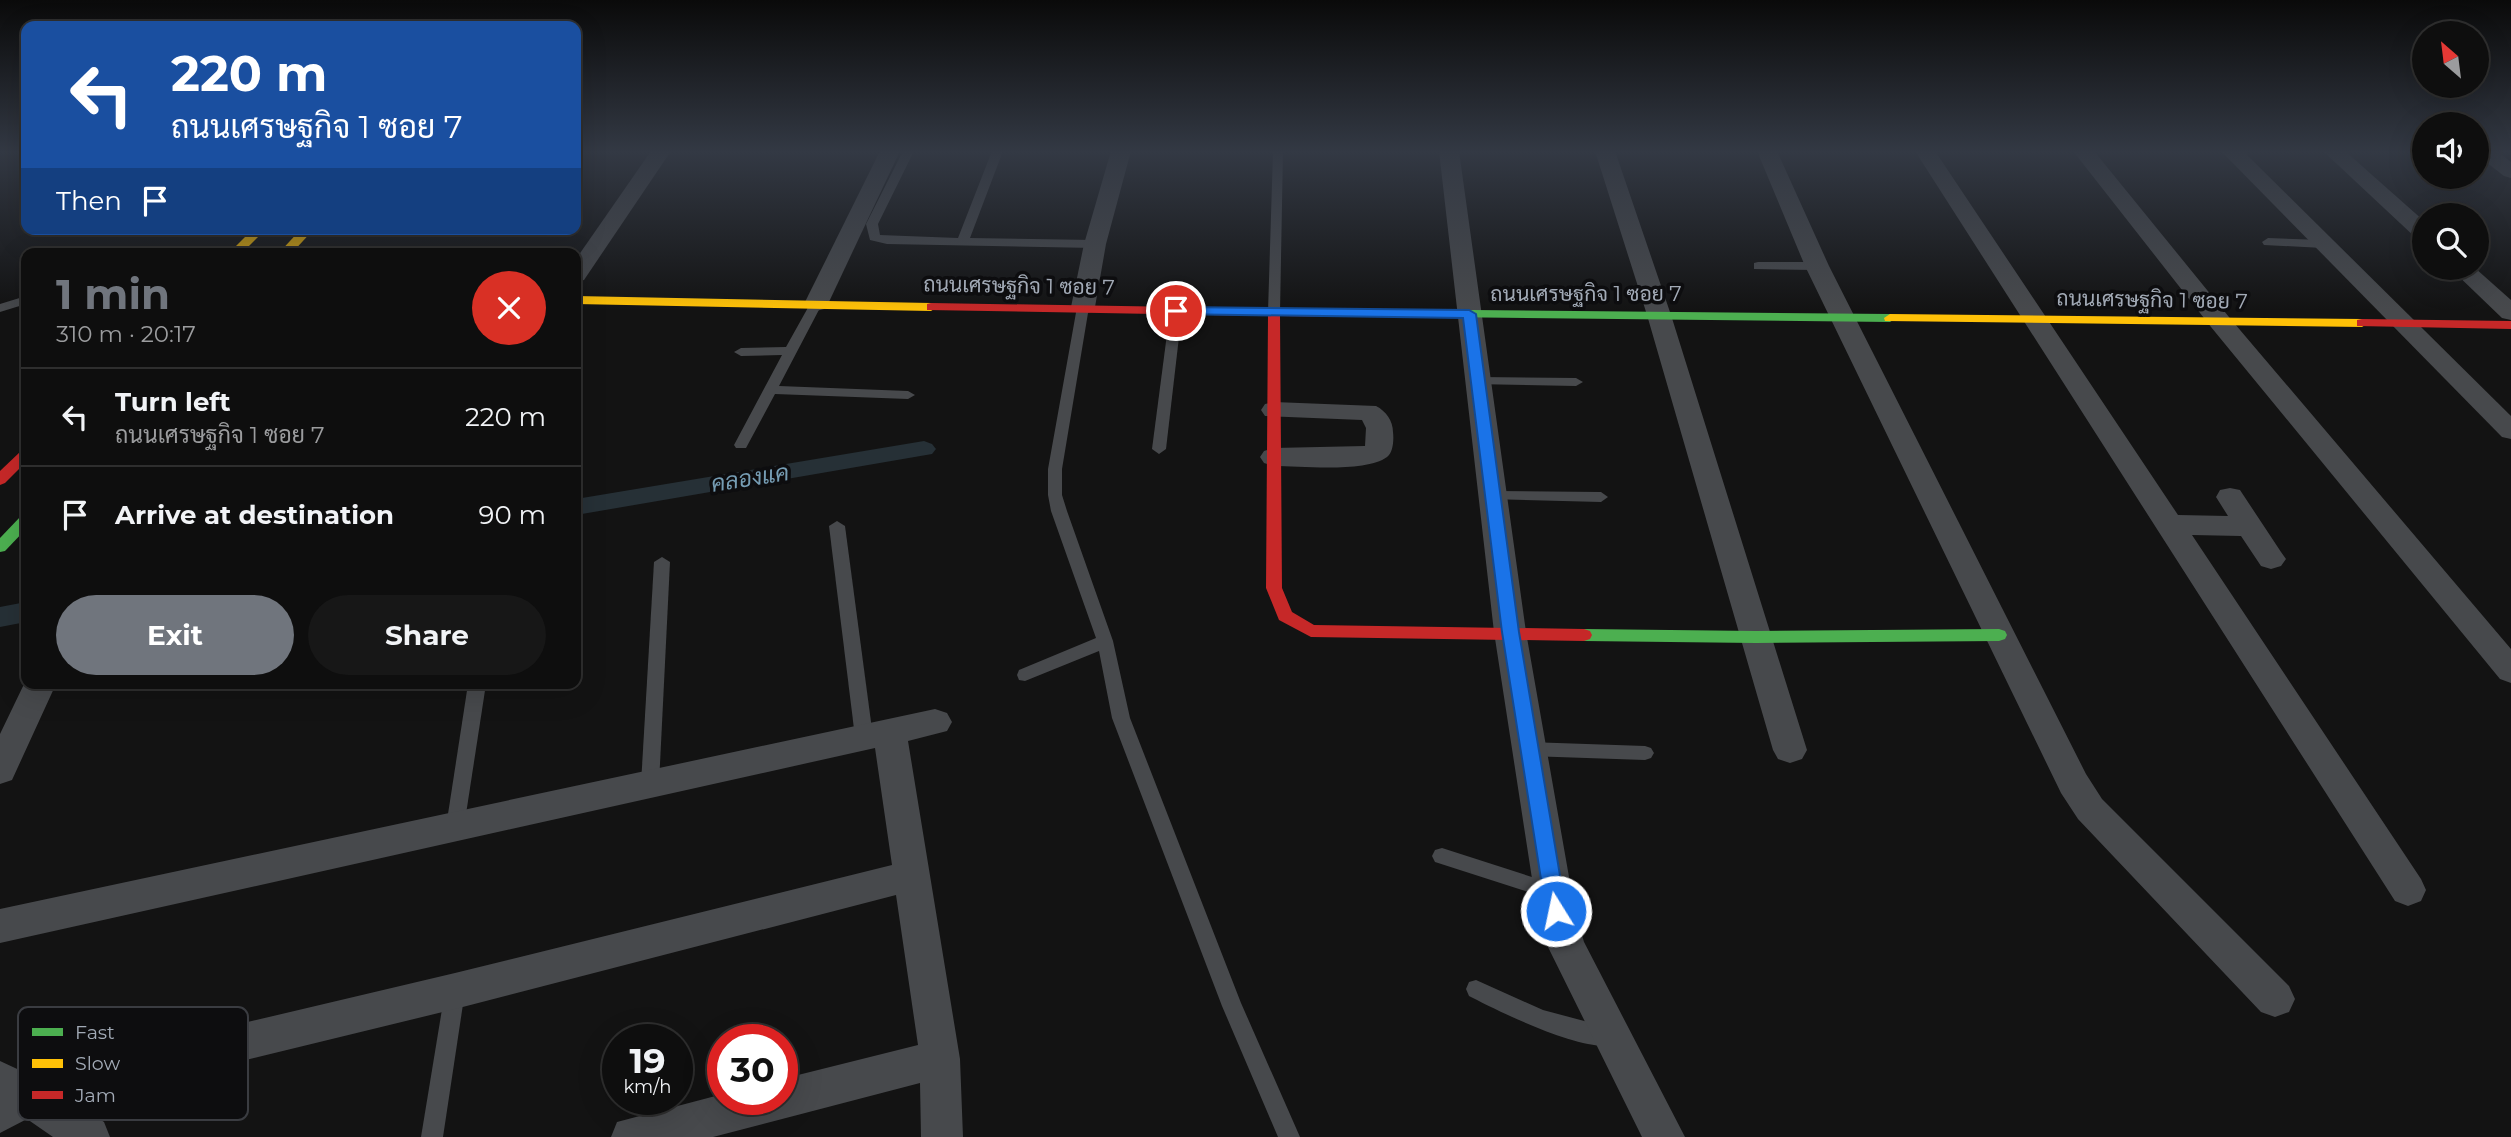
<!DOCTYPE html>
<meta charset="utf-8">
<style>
:root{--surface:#0e0e0e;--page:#171717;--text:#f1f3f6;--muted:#9b9c9e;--line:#2e2e2e;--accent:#70757d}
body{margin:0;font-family:Montserrat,Sarabun,sans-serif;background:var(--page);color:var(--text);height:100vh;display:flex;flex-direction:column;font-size:26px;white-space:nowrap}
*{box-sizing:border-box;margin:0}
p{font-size:23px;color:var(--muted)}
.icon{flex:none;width:38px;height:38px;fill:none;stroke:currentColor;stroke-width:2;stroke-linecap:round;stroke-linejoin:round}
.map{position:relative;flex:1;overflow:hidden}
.sheet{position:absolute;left:21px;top:248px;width:560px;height:441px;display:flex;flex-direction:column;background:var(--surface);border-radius:14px;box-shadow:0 7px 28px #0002,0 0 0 2px var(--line)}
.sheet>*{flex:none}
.hud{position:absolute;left:21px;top:21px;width:560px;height:214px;border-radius:14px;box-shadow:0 7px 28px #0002,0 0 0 2px var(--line);background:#1a4fa0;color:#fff;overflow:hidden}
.needle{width:46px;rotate:332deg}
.controls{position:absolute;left:2412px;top:21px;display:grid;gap:14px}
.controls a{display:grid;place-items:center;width:77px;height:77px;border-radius:50%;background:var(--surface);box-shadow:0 7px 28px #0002,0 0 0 2px var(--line);font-size:35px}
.speed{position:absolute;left:602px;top:1024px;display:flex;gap:14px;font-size:35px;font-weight:700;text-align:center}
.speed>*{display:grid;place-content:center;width:91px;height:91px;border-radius:50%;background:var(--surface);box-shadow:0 7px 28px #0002,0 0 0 2px var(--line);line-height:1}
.speed small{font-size:18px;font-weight:400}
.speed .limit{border:10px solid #d22;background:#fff;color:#111}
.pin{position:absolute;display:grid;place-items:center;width:60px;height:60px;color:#fff;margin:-30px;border:4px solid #fff;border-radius:50%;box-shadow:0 2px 7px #0007}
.me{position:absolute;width:77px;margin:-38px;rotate:350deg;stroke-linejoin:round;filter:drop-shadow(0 0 5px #0008)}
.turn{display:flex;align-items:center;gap:24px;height:147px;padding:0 35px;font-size:32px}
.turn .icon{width:91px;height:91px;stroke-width:2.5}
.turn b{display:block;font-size:49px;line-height:60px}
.then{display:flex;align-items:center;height:66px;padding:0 35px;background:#0003;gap:14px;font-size:26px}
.round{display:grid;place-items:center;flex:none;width:74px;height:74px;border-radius:37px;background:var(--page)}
.head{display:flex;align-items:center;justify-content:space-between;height:119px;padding:0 35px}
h1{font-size:42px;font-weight:700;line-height:52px;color:var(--accent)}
.cta{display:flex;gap:14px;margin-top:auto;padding:14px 35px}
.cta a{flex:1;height:80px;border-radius:42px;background:var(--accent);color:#fff;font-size:28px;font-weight:700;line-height:80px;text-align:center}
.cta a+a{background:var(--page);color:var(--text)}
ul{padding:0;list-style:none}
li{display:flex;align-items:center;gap:21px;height:98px;padding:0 35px;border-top:2px solid var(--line)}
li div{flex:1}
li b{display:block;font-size:26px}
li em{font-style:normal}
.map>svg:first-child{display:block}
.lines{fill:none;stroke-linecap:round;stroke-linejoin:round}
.canal{fill:#263036;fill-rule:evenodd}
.lane{fill:#47494c;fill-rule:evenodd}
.street{fill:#47494c;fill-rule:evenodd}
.fast{fill:#4caf50;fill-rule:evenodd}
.slow{fill:#ffc107;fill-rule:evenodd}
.jam{fill:#c62828;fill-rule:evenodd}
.route{fill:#1a73e8;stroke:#114b97;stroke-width:2}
.labels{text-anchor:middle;stroke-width:7;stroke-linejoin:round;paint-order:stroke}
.street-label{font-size:21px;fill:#a2aab6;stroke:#0d0d0f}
.water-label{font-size:23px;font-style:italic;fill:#769db4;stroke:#0d0d0f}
.key{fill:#0d0d0f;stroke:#3a3c41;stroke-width:2}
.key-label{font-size:19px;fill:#a2aab6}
</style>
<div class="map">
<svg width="2511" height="1137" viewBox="0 0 2511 1137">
<rect width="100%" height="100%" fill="#131313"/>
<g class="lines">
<g class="canal">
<polygon points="924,441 932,444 936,449 932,454 576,515 576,499"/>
<polygon points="26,602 26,622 0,627 0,607"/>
</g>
<g class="lane">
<polygon points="903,151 914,151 878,224 880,235 958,238 992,151 1003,151 970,238 1095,240 1101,244 1095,248 887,244 870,240 866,224"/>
<polygon points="1273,151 1283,151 1280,312 1274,316 1268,312"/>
<polygon points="2268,238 2323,240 2329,244 2323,248 2264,245 2262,242"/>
<polygon points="179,250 200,250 206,254 173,254"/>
<polygon points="1758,262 1817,262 1823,266 1817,270 1754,269 1754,263"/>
<polygon points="26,296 26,304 0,312 0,304"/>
<polygon points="816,300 822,304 779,386 908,391 915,395 908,399 775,394 746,448 736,448 734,445 782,355 741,356 734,352 741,348 786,347 810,304"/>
<polygon points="1083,303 1089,307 1062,469 1062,495 1067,511 1113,641 1130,718 1241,1003 1300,1137 1278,1137 1222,1006 1112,718 1099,651 1025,681 1019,680 1017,675 1019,670 1096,638 1051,511 1048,495 1048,469 1077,307"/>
<polygon points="1176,307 1182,311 1166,449 1159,454 1152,449 1170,311"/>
<polygon points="1478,377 1576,378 1583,382 1576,386 1473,384 1471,381 1473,378"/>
<polygon points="1493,491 1601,492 1608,497 1601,502 1488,499 1486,496"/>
<polygon points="837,521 845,526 873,737 870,742 864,744 858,742 855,737 829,526"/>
<polygon points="662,557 670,562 659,784 656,789 650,791 644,789 641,784 654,562"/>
<polygon points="468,684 486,684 464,827 462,832 455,835 448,832 446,827"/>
<polygon points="1528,742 1645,746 1651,748 1654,753 1651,758 1645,760 1528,756 1522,754 1519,749 1522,744"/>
<polygon points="1442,848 1560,886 1563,892 1560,898 1553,900 1435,862 1432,856 1435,850"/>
<path d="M1476,980L1543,1010L1618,1030L1622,1037L1618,1044C1588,1056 1498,1011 1469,996L1466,989L1469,982Z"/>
<polygon points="455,982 462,984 465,991 443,1137 421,1137 445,991 448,984"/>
</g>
<g class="street">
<polygon points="651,151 671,151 584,280 576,282 576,259"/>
<polygon points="880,151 900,151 828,304 824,309 816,311 808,309 804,304"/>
<polygon points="1111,151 1131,151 1106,244 1095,307 1091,312 1083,314 1075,312 1071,307 1084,244"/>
<polygon points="1439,151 1459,151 1526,632 1575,911 1584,942 1685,1137 1642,1137 1547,945 1537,911 1494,632"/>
<polygon points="1595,151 1615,151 1671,315 1807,750 1802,759 1790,763 1778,759 1773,750 1647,315"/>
<polygon points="1757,151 1777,151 1829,266 2086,774 2102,799 2289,986 2295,999 2289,1012 2275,1017 2261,1012 2078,819 2061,793 1805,266"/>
<polygon points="1915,151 1935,151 2178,515 2228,516 2216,497 2220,490 2230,488 2240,490 2281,552 2286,559 2281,566 2271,569 2261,566 2241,536 2192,535 2421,879 2426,890 2421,901 2408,906 2395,901"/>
<polygon points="2073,151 2094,151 2229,317 2511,649 2511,683 2500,679 2211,327"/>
<polygon points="2221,151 2243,151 2511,416 2511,439 2502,437"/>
<polygon points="2323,151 2345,151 2424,221 2424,240 2416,238"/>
<polygon points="2476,151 2497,151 2511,162 2511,178 2504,176 2477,155"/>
<polygon points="2450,268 2475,268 2511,300 2511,320 2502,318"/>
<path d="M1274,402L1376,406C1386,411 1393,421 1393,432C1394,440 1393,453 1387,457C1365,473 1302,466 1274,466L1264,463L1260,457L1264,451L1274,448L1365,446L1366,428L1362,420L1265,416L1261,410L1265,404Z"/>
<polygon points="26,680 26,684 56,684 12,780 0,784 0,734"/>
<polygon points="935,709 947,713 952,722 947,731 908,741 960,1059 963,1137 921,1137 920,1083 713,1137 611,1137 617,1122 723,1094 723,1099 782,1099 782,1079 918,1045 896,895 455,1009 74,1102 104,1122 110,1137 53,1137 27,1119 0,1133 0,1061 28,1074 455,973 892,865 875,748 0,943 0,909"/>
</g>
<g class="fast">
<polygon points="1360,309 1890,314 1896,318 1890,322 1355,316 1354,313"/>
<polygon points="26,515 26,529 5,551 0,552 0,538 21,516"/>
<polygon points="1584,629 1756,631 1999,629 2005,631 2007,635 2005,639 1999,641 1756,643 1584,641 1578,639 1576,635 1578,631"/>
</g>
<g class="slow">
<polygon points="253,229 266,229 241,254 228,254"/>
<polygon points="301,229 314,229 291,254 278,254"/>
<polygon points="576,296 931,303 937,307 931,311 576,304"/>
<polygon points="1890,314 2362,319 2368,323 2362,327 1885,321 1884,318"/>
</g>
<g class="jam">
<polygon points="931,303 1365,310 1366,313 1360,317 1280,316 1282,588 1292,612 1314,625 1584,629 1590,631 1592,635 1590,639 1584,641 1311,637 1279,620 1266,588 1268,316 927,310 927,304"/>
<polygon points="2362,319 2511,321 2511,329 2357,326 2357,320"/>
<polygon points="26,449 26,462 5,483 0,485 0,471 21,451"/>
</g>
</g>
<linearGradient id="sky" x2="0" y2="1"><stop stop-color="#0a0a0a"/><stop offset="0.49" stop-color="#333944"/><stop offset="1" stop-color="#333944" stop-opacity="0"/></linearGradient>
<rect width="2511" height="310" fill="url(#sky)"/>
<polygon class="route" points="1176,307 1469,310 1476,314 1519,632 1566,911 1563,917 1556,920 1549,917 1546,911 1502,632 1463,318 1171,314 1171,308"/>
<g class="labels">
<g class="street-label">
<text transform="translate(1019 286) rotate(1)" y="7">ถนนเศรษฐกิจ 1 ซอย 7</text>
<text x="1586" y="301">ถนนเศรษฐกิจ 1 ซอย 7</text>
<text transform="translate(2152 300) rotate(1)" y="7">ถนนเศรษฐกิจ 1 ซอย 7</text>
</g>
<g class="water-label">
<text transform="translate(750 478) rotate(-9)" y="8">คลองแค</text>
</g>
</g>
<rect x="18" y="1007" width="230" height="113" rx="10" class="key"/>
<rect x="32" y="1028" width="31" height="8" fill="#4caf50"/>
<rect x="32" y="1059" width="31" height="9" fill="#ffc107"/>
<rect x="32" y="1091" width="31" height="8" fill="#c62828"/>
<g class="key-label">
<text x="75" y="1039">Fast</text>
<text x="75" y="1070">Slow</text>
<text x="75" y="1102">Jam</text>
</g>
</svg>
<div class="controls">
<a><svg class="needle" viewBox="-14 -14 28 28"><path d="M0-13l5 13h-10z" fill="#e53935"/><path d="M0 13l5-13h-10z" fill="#9b9c9e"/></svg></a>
<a><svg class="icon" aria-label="sound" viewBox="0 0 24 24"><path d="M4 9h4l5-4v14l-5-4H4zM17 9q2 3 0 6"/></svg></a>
<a><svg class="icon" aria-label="search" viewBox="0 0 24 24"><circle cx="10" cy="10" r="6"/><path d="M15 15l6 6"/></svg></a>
</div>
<div class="speed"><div>19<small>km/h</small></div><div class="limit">30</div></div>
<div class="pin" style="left:1176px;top:311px;background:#d93025"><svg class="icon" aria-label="arrive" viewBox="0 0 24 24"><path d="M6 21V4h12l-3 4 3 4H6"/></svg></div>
<svg class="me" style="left:1556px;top:911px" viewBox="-20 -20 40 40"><circle r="17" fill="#1a73e8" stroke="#fff" stroke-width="3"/><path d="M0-11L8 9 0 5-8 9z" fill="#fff"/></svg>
<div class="hud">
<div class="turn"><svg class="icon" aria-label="left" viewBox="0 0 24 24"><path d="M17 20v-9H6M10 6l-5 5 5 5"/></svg><div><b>220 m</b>ถนนเศรษฐกิจ 1 ซอย 7</div></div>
<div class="then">Then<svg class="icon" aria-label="arrive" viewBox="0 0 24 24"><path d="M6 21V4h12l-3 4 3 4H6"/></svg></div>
</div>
<section class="sheet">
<div class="head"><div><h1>1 min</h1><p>310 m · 20:17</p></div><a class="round" style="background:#d93025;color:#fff"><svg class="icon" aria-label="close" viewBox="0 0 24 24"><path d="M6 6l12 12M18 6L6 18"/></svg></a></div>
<ul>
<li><svg class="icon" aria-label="left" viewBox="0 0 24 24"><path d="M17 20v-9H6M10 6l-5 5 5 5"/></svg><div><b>Turn left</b><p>ถนนเศรษฐกิจ 1 ซอย 7</p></div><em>220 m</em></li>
<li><svg class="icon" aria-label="arrive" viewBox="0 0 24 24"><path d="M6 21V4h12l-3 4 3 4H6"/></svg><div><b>Arrive at destination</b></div><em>90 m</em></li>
</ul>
<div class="cta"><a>Exit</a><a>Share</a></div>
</section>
</div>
